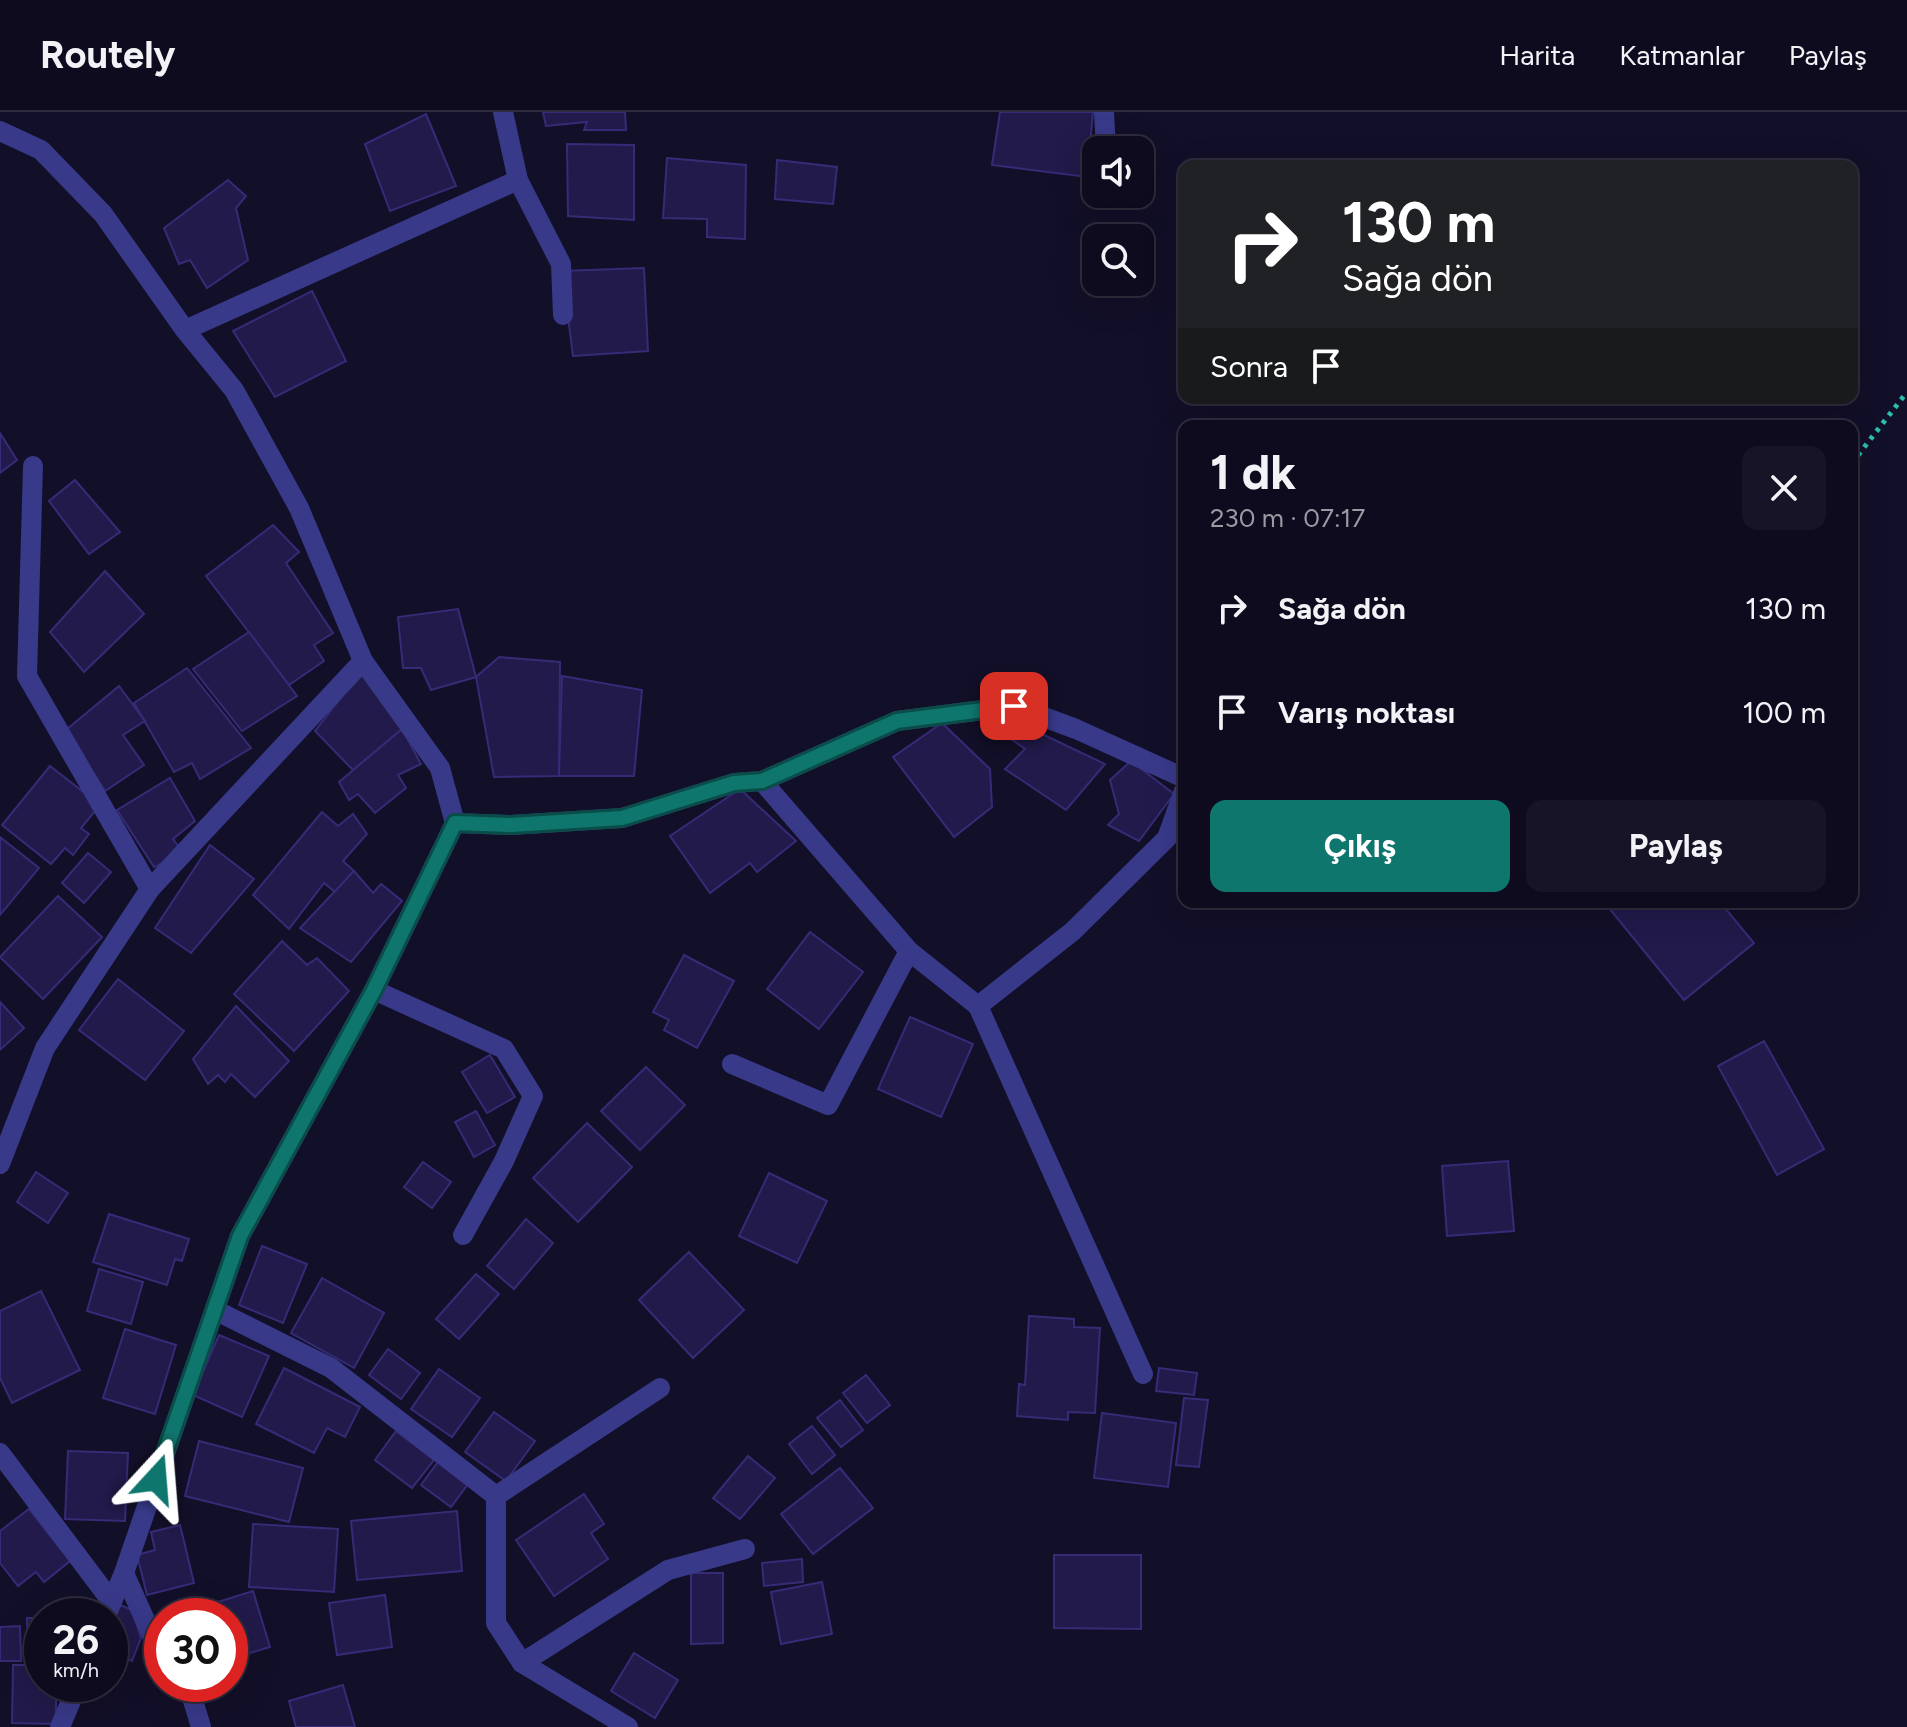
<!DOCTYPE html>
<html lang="tr">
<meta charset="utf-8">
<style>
:root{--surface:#0e0b1e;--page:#171427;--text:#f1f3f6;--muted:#9b9ba4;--line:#2e2b3c;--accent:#0f766e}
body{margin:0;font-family:Figtree,sans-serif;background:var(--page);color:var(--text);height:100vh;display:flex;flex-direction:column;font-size:30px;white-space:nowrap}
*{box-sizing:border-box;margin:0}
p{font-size:26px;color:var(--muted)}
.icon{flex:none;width:44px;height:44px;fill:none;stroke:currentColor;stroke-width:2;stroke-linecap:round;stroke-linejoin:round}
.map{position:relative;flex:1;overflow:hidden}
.drawer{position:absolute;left:1178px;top:308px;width:680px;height:488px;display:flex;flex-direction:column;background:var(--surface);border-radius:16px;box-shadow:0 8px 32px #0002,0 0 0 2px var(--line)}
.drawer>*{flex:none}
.guide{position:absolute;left:1178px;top:48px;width:680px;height:244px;border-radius:16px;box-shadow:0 8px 32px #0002,0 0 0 2px var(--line);background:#202124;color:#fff;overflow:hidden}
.buttons{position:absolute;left:1082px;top:24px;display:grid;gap:16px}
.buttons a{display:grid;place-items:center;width:72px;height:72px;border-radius:16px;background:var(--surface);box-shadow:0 8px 32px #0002,0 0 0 2px var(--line);font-size:40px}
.speed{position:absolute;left:24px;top:1486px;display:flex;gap:16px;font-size:40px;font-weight:700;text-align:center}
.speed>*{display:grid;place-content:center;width:104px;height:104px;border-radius:50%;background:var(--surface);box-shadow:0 8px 32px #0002,0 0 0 2px var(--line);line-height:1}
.speed small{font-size:20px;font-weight:400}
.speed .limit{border:12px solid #d22;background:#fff;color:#111}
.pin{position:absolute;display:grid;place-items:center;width:68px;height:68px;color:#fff;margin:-34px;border-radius:16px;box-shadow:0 4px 12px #0006}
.me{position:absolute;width:88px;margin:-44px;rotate:19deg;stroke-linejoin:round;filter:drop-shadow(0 0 6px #0008)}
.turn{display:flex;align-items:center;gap:28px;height:168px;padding:0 32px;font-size:36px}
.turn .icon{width:104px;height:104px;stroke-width:2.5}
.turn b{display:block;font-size:56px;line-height:68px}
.then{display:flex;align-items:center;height:76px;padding:0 32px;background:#0003;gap:16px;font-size:30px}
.round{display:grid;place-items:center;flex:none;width:84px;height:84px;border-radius:16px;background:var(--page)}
.head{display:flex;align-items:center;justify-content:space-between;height:136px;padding:0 32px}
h1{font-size:48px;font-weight:700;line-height:60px}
.button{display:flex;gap:16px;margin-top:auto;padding:16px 32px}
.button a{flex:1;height:92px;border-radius:16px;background:var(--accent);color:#fff;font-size:32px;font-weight:700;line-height:92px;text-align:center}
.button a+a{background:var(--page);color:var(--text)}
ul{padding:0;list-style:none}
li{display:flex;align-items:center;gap:24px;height:104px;padding:0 32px}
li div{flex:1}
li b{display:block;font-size:30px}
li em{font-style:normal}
header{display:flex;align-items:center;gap:48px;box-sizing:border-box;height:112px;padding:0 40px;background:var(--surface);border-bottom:2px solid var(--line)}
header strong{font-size:38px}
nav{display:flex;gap:44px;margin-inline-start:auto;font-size:28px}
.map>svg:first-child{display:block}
.building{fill:#211a4a;stroke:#362b77;stroke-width:2}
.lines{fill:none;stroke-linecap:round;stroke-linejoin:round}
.path{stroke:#2bbeae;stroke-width:5;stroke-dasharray:4 6;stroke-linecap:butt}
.minor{stroke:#383989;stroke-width:20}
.route-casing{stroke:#0a4d48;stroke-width:20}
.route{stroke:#0f766e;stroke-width:14}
</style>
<header>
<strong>Routely</strong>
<nav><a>Harita</a><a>Katmanlar</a><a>Paylaş</a></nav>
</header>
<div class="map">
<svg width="1907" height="1615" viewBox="0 0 1907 1615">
<rect width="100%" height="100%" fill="#120f28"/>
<g class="building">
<polygon points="543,0 625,0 626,18 584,18 587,10 546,14"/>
<polygon points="1000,0 1093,0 1087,65 992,53"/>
<polygon points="426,2 456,74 390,99 365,32"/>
<polygon points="567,32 634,33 634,108 568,104"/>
<polygon points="667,46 746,53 745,127 707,125 707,107 663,106"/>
<polygon points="777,48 837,55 833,92 775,87"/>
<polygon points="228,68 246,84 236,96 248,148 207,176 190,148 179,152 164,116"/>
<polygon points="644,156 648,239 573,244 562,159"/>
<polygon points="312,179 346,249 275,285 233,219"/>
<polygon points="0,321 17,348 0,361"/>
<polygon points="75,368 120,420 89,442 49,389"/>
<polygon points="273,413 299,440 286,451 333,521 314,533 324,549 289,573 206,464"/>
<polygon points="105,459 144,502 84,560 50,520"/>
<polygon points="458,497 476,565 431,578 421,556 403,556 398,505"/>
<polygon points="249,520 297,584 242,619 193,557"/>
<polygon points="499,545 560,550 559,664 494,665 476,565"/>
<polygon points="187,556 251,636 200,667 192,651 174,660 134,591"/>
<polygon points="362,559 402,617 353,658 315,619"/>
<polygon points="562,564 642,578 634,664 559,664"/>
<polygon points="119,574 145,609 123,623 144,653 105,679 66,618"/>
<polygon points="942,611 990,657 992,695 954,725 893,645"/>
<polygon points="1019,611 1105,652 1066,698 1005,657 1025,637 1011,627"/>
<polygon points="402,617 421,652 398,663 406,676 375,701 358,682 349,688 339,670"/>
<polygon points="1131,649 1174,682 1139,729 1108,713 1119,702 1110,668"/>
<polygon points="50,654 100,693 81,716 89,722 73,743 65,736 51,752 2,713"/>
<polygon points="170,666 195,709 173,727 184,742 154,755 117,698"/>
<polygon points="740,677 796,729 757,760 750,751 710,781 670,724"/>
<polygon points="322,700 338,714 353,702 367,722 343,749 354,759 335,780 324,771 289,817 253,783"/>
<polygon points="0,725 39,756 0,803"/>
<polygon points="210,733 254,767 191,841 155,816"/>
<polygon points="88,741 111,760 84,791 62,771"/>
<polygon points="354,759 373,781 381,772 402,789 351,850 300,816"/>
<polygon points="58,784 102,825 43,887 0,845"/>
<polygon points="1604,790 1720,790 1754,831 1684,888"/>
<polygon points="810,820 863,860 819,917 767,877"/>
<polygon points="282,829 307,853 317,846 349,879 294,939 234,882"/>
<polygon points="684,843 734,869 697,936 664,918 669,908 653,900"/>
<polygon points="118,867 184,919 145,968 79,918"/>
<polygon points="0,890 24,916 0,938"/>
<polygon points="236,894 289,949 255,985 231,962 225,970 218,963 208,972 193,947"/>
<polygon points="910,905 973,932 941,1005 878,977"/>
<polygon points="1764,929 1824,1037 1777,1063 1718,954"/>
<polygon points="490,943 515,985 487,1001 462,960"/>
<polygon points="646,955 685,993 640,1038 601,999"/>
<polygon points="476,999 495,1033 474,1045 455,1010"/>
<polygon points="587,1011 632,1055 578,1110 533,1066"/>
<polygon points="1508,1049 1514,1119 1447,1124 1442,1054"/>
<polygon points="423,1050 451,1070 432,1096 404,1075"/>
<polygon points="36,1060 68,1081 48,1111 17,1090"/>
<polygon points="769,1061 827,1089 797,1151 739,1124"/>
<polygon points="109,1102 189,1127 182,1149 175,1147 167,1173 93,1150"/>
<polygon points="526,1107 553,1131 514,1177 487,1154"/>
<polygon points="262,1134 307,1152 283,1211 239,1193"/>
<polygon points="689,1140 744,1198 693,1246 639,1188"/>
<polygon points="99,1157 143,1170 131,1212 87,1199"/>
<polygon points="476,1162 499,1182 459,1227 436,1207"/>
<polygon points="322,1166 384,1201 354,1256 291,1221"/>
<polygon points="41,1179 80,1258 12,1291 0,1266 0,1199"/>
<polygon points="1029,1204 1074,1207 1074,1215 1100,1216 1095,1301 1068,1300 1068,1308 1017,1304 1019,1272 1025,1273"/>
<polygon points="125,1217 176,1233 155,1302 103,1286"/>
<polygon points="219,1223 269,1244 242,1305 193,1283"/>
<polygon points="388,1237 420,1261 401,1287 369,1263"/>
<polygon points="284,1256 360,1295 345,1325 327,1316 314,1341 256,1312"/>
<polygon points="1159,1256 1197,1261 1194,1283 1156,1279"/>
<polygon points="439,1257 480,1286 452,1325 411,1297"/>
<polygon points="866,1263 890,1293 867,1311 843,1281"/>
<polygon points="1184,1286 1208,1288 1199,1355 1176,1353"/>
<polygon points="840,1288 863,1318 841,1335 817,1306"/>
<polygon points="494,1300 535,1329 506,1369 465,1340"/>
<polygon points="1102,1301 1176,1311 1168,1375 1094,1366"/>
<polygon points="812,1314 835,1343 812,1362 789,1332"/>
<polygon points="396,1319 434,1348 412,1376 375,1348"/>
<polygon points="199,1329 303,1356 289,1410 185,1384"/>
<polygon points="68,1339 128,1341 125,1409 65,1407"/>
<polygon points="748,1344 775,1366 740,1407 713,1386"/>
<polygon points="438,1350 468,1372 451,1395 421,1373"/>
<polygon points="840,1356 873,1396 813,1442 781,1402"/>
<polygon points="584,1382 604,1412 591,1421 608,1447 554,1484 516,1428"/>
<polygon points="29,1397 70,1449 44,1470 36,1460 18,1474 0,1451 0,1419"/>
<polygon points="457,1399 462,1459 357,1468 351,1409"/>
<polygon points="253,1412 338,1417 334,1480 249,1475"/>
<polygon points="180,1413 194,1471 147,1483 137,1443 155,1438 151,1420"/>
<polygon points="1054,1443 1141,1443 1141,1517 1054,1516"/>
<polygon points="802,1447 803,1470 764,1474 762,1451"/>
<polygon points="691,1461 723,1461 723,1531 691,1532"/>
<polygon points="822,1470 832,1522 781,1532 771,1480"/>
<polygon points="253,1479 270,1535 230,1547 230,1504 173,1504"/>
<polygon points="385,1483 392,1535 337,1543 329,1491"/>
<polygon points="118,1492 132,1498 141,1526 132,1549 110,1541 110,1512"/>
<polygon points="27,1506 42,1506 42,1543 28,1543"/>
<polygon points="20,1514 21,1549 0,1549 0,1515"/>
<polygon points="634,1541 678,1568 655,1606 611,1579"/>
<polygon points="13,1553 42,1553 42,1572 56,1572 56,1612 12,1611"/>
<polygon points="343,1573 355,1615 296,1615 289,1589"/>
</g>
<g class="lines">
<polyline class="path" points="1852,351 1907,280"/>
<g class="minor">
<polyline points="503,0 518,68 561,152 563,203"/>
<polyline points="1104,0 1106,38"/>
<polyline points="0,19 41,38 103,102 185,218 234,278 299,396 363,549 440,656 455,711 374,878 240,1124 124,1461 106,1504"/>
<polyline points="185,218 518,68"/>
<polyline points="33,354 27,564 150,777"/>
<polyline points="762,669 909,839 978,894 1143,1262"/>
<polyline points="455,711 511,713 622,706 734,671 762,669 897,609 1014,594 1076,617 1184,666"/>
<polyline points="374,878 504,937 533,984 504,1049 463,1123"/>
<polyline points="978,894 1073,819 1167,726 1184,679"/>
<polyline points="732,952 828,993 909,839"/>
<polyline points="0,1052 45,936 150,777 363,549"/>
<polyline points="215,1198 331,1256 496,1384 496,1511 522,1551 628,1615"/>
<polyline points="0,1341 112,1490"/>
<polyline points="496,1384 660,1276"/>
<polyline points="124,1461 162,1546"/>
<polyline points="522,1551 668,1458 745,1437"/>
<polyline points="188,1572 201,1615"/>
<polyline points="60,1615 78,1572"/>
</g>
</g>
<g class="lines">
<g class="route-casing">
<polyline id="route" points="156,1367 240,1124 374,878 455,711 511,713 622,706 734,671 762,669 897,609 1014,594"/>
</g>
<use href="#route" class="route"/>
</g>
</svg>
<div class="buttons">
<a><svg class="icon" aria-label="sound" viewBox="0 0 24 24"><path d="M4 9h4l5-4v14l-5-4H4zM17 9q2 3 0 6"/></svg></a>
<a><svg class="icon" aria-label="search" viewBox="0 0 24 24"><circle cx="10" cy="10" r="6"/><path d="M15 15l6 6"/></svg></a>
</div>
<div class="speed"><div>26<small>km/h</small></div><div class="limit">30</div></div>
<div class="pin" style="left:1014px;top:594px;background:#d93025"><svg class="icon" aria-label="arrive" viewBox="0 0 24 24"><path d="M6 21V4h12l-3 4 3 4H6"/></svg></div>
<svg class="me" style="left:156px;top:1367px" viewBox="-20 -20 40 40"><path d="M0-17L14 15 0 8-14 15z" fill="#0f766e" stroke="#fff" stroke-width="4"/></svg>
<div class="guide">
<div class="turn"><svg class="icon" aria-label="right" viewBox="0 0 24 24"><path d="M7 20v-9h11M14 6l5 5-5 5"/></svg><div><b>130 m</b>Sağa dön</div></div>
<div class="then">Sonra<svg class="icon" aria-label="arrive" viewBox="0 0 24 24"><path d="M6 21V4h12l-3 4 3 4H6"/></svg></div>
</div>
<section class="drawer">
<div class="head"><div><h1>1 dk</h1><p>230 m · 07:17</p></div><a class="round"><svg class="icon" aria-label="close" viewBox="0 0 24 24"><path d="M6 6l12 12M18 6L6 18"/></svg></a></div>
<ul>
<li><svg class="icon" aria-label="right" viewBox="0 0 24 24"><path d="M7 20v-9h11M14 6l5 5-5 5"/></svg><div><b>Sağa dön</b></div><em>130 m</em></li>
<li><svg class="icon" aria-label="arrive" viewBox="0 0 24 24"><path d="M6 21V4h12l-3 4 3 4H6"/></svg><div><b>Varış noktası</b></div><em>100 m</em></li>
</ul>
<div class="button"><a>Çıkış</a><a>Paylaş</a></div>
</section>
</div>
